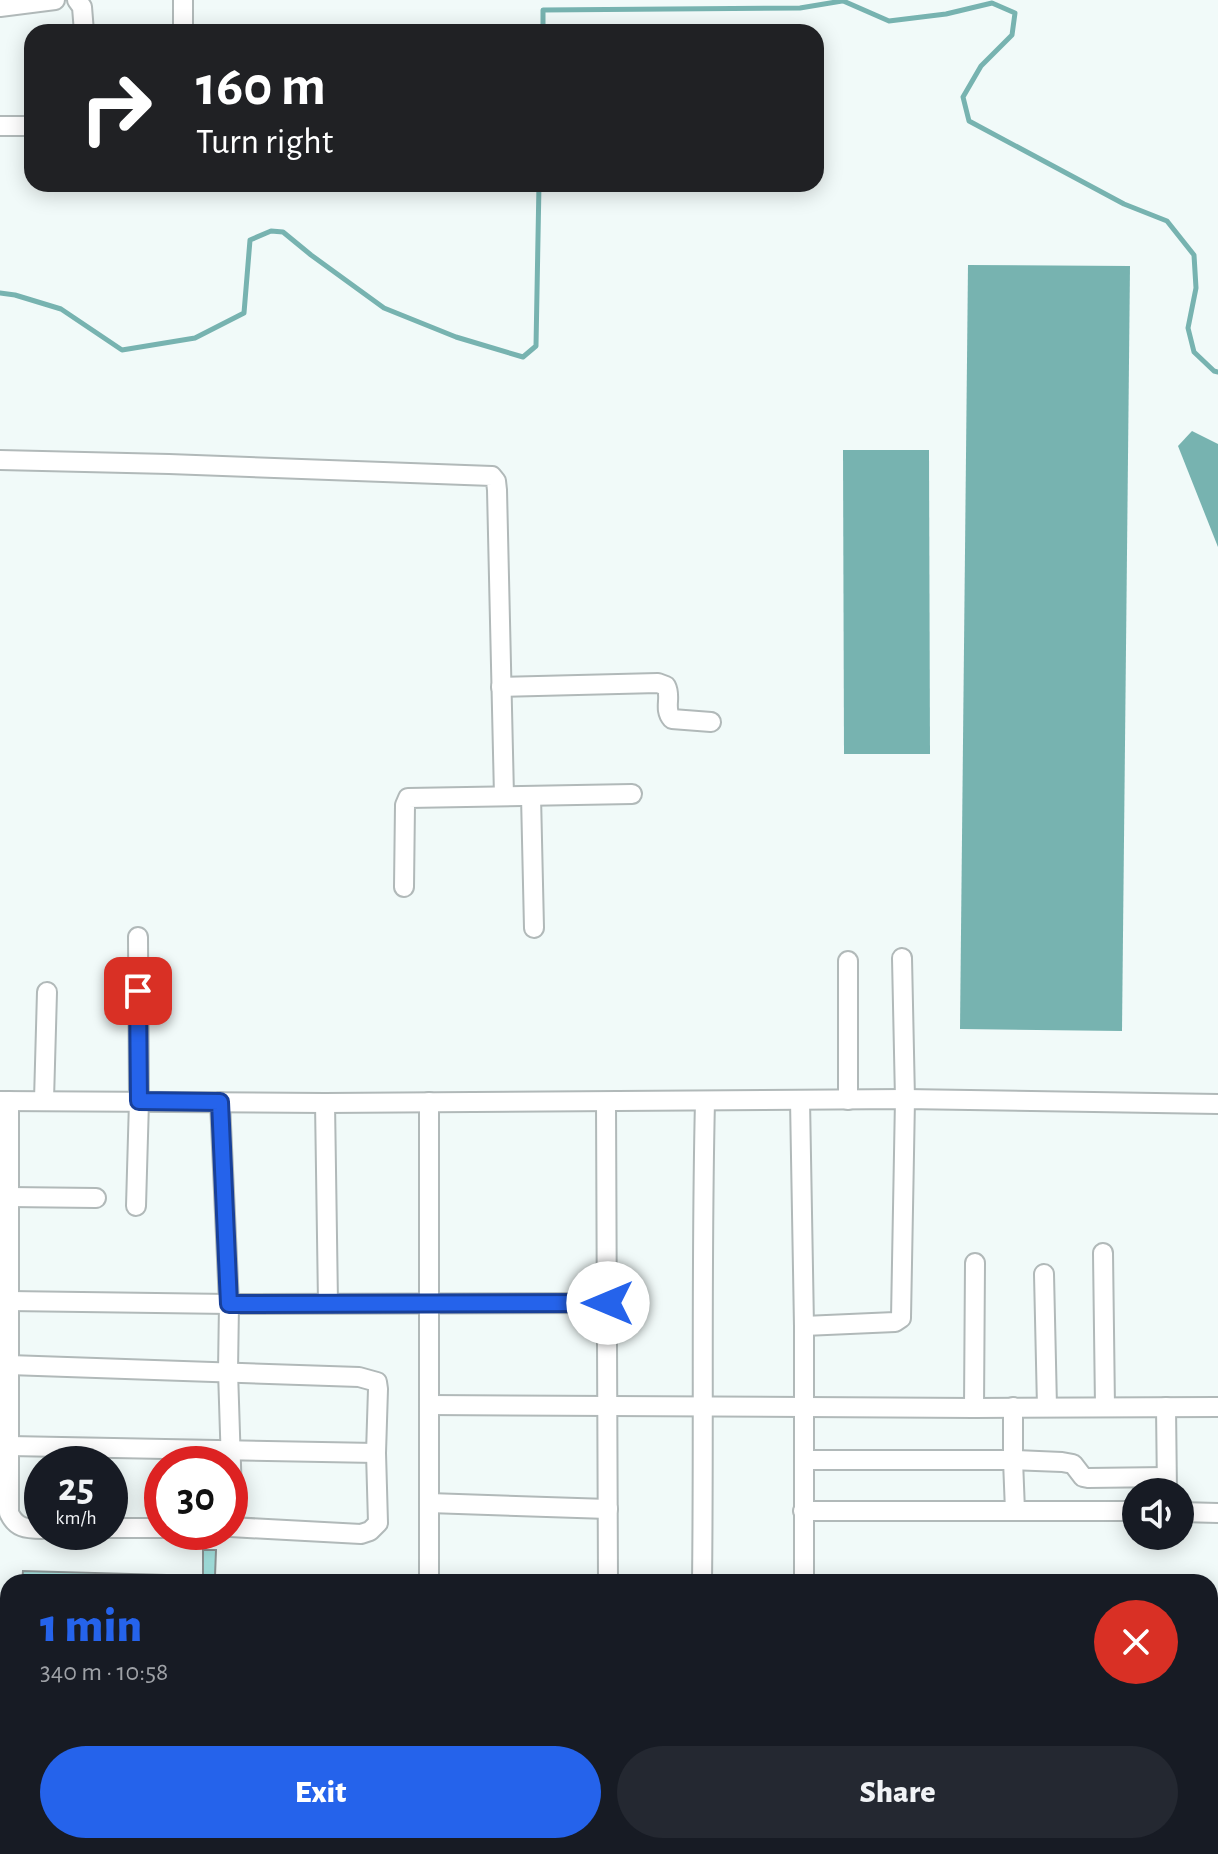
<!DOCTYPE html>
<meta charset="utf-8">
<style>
:root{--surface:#171b24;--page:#242831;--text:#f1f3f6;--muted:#9ea1a6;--accent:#2563eb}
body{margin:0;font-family:"Alegreya Sans",sans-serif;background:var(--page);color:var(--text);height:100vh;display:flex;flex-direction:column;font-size:30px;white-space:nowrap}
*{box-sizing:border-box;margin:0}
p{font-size:26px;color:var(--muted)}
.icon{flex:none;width:44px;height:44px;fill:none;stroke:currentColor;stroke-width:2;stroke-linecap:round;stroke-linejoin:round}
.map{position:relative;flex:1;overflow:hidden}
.drawer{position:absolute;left:0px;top:1574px;width:1218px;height:280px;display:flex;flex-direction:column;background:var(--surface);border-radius:24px 24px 0 0;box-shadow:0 4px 20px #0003}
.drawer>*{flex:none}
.top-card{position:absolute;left:24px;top:24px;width:800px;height:168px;border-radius:24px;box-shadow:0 4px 20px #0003;background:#202124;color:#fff;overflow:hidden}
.buttons{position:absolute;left:1122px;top:1478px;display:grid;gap:16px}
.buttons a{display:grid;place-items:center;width:72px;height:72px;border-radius:50%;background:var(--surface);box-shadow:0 4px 20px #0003;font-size:40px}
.speed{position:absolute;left:24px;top:1446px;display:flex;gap:16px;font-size:40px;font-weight:700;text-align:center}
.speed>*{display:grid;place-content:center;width:104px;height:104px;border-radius:50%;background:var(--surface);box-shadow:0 4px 20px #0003;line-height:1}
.speed small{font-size:20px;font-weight:400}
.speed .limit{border:12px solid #d22;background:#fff;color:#111}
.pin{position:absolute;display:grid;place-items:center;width:68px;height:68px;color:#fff;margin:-34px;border-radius:16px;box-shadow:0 4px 12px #0006}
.me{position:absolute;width:88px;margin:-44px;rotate:270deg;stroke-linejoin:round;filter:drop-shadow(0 0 6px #0008)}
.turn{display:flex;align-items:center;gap:28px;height:168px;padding:0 40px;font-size:36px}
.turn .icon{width:104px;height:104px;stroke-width:2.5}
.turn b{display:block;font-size:56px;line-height:68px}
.round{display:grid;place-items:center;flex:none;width:84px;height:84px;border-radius:42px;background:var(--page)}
.headline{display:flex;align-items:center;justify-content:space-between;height:136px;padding:0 40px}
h1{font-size:48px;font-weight:800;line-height:60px;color:var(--accent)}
.button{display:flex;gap:16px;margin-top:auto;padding:16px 40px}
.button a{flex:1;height:92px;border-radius:48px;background:var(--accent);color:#fff;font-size:32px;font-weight:800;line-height:92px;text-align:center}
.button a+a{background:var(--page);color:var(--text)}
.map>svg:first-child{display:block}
.water{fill:#77b3b0}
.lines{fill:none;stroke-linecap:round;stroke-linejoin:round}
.stream{stroke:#77b3b0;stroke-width:5}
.building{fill:#a2e0dd;stroke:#8c9494;stroke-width:2}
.minor-casing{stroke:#b1b9b9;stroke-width:22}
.minor{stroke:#fff;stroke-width:18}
.route-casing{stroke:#184099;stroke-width:20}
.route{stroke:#2563eb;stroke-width:14}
</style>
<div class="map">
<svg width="1218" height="1854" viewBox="0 0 1218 1854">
<rect width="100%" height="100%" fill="#f1faf9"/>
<g class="water">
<polygon points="968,265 1130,266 1122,1031 960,1029"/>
<polygon points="1192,431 1218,444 1218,547 1178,446"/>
<polygon points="843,450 929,450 930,754 844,754"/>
</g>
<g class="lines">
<g class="stream">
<polyline points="841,0 889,21 946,14 992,3 1015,13 1012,35 981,66 963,97 969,121 1124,204 1167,221 1194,255 1196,288 1188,328 1194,352 1214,371 1218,372"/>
<polyline points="543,32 543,10 800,8 842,1"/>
<polyline points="0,293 15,295 61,309 122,350 195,338 244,313 250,240 271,231 283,232 311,255 384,308 456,337 523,357 536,346 539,184"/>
</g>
</g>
<polygon class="building" points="203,1550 216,1550 215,1576 244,1577 243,1582 22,1582 23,1571 203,1576"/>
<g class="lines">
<g class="minor-casing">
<g id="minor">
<polyline points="77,0 82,7 84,32"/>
<polyline points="0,7 55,0"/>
<polyline points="183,32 183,0"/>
<polyline points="0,126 32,126"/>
<polyline points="0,460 169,464 492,476 496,481 497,490 504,796"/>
<path d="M501,687L658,683L666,686C672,697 663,709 672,719L711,722"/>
<polyline points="531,796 534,928"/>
<polyline points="404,887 405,805 408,798 632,794"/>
<polyline points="848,961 848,1100"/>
<polyline points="44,1100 47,992"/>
<polyline points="800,1100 804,1326 804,1582"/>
<polyline points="0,1101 325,1103 905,1099 1218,1104"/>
<path d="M9,1101V1513C16,1528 26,1529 42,1529"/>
<polyline points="220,1102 229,1304 228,1371 233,1527"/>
<polyline points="429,1102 429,1582"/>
<polyline points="606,1102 608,1582"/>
<polyline points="325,1103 328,1303"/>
<polyline points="9,1197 96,1198"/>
<polyline points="136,1206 139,1101 138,937"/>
<polyline points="1103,1253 1105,1407"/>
<polyline points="1044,1274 1047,1407"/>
<polyline points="9,1301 229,1304 608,1303"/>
<polyline points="804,1326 895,1322 901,1318 905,1099 902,958"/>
<polyline points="9,1365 359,1377 377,1382 378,1389 376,1453 378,1523 370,1531 361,1534 230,1527"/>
<polyline points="429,1405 974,1408 1218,1407"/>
<polyline points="1013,1407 1013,1460 1015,1511"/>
<polyline points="1166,1407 1167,1492"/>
<polyline points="974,1408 975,1263"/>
<polyline points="10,1446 376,1453"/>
<polyline points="804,1460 1013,1460 1062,1462 1073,1464 1083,1477 1088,1478 1166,1477"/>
<polyline points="429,1503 608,1509"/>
<polyline points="803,1511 1136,1511"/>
<polyline points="1180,1512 1218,1513"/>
<polyline points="110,1528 162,1528"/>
<path d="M702,1582C704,1422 701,1262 705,1102"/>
<polyline points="0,1742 8,1742"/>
<polyline points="1210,1747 1218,1747"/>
<polyline points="190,1846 190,1854"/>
<polyline points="476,1846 476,1854"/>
<polyline points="609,1846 609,1854"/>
<polyline points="899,1846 899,1854"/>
<polyline points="1037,1846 1037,1854"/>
<polyline points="1177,1846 1177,1854"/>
<polyline points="92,1854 92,1846"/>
<polyline points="289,1854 290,1846"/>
<polyline points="387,1854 387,1846"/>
<polyline points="517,1854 517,1846"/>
<polyline points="704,1854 704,1846"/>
<polyline points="804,1854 804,1846"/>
<polyline points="981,1854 981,1846"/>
<polyline points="1119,1854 1119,1846"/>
</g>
</g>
<use href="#minor" class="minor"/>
</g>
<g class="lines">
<g class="route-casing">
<polyline id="route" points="138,991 139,1101 220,1102 229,1304 608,1303"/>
</g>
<use href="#route" class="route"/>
</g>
</svg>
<div class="buttons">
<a><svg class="icon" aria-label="sound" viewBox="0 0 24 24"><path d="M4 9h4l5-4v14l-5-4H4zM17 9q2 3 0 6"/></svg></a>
</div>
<div class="speed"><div>25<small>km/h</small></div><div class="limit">30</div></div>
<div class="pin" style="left:138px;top:991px;background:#d93025"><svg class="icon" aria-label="arrive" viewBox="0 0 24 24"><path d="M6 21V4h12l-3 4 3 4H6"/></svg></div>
<svg class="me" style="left:608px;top:1303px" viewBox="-20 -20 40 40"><circle r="19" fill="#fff"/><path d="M0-13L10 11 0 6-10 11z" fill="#2563eb"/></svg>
<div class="top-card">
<div class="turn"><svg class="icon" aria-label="right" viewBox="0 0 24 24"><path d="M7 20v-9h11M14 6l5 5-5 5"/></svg><div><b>160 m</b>Turn right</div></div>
</div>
<section class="drawer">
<div class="headline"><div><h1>1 min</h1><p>340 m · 10:58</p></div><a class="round" style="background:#d93025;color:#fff"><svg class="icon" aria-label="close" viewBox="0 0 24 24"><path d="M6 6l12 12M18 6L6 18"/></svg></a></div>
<div class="button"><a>Exit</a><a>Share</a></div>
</section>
</div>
